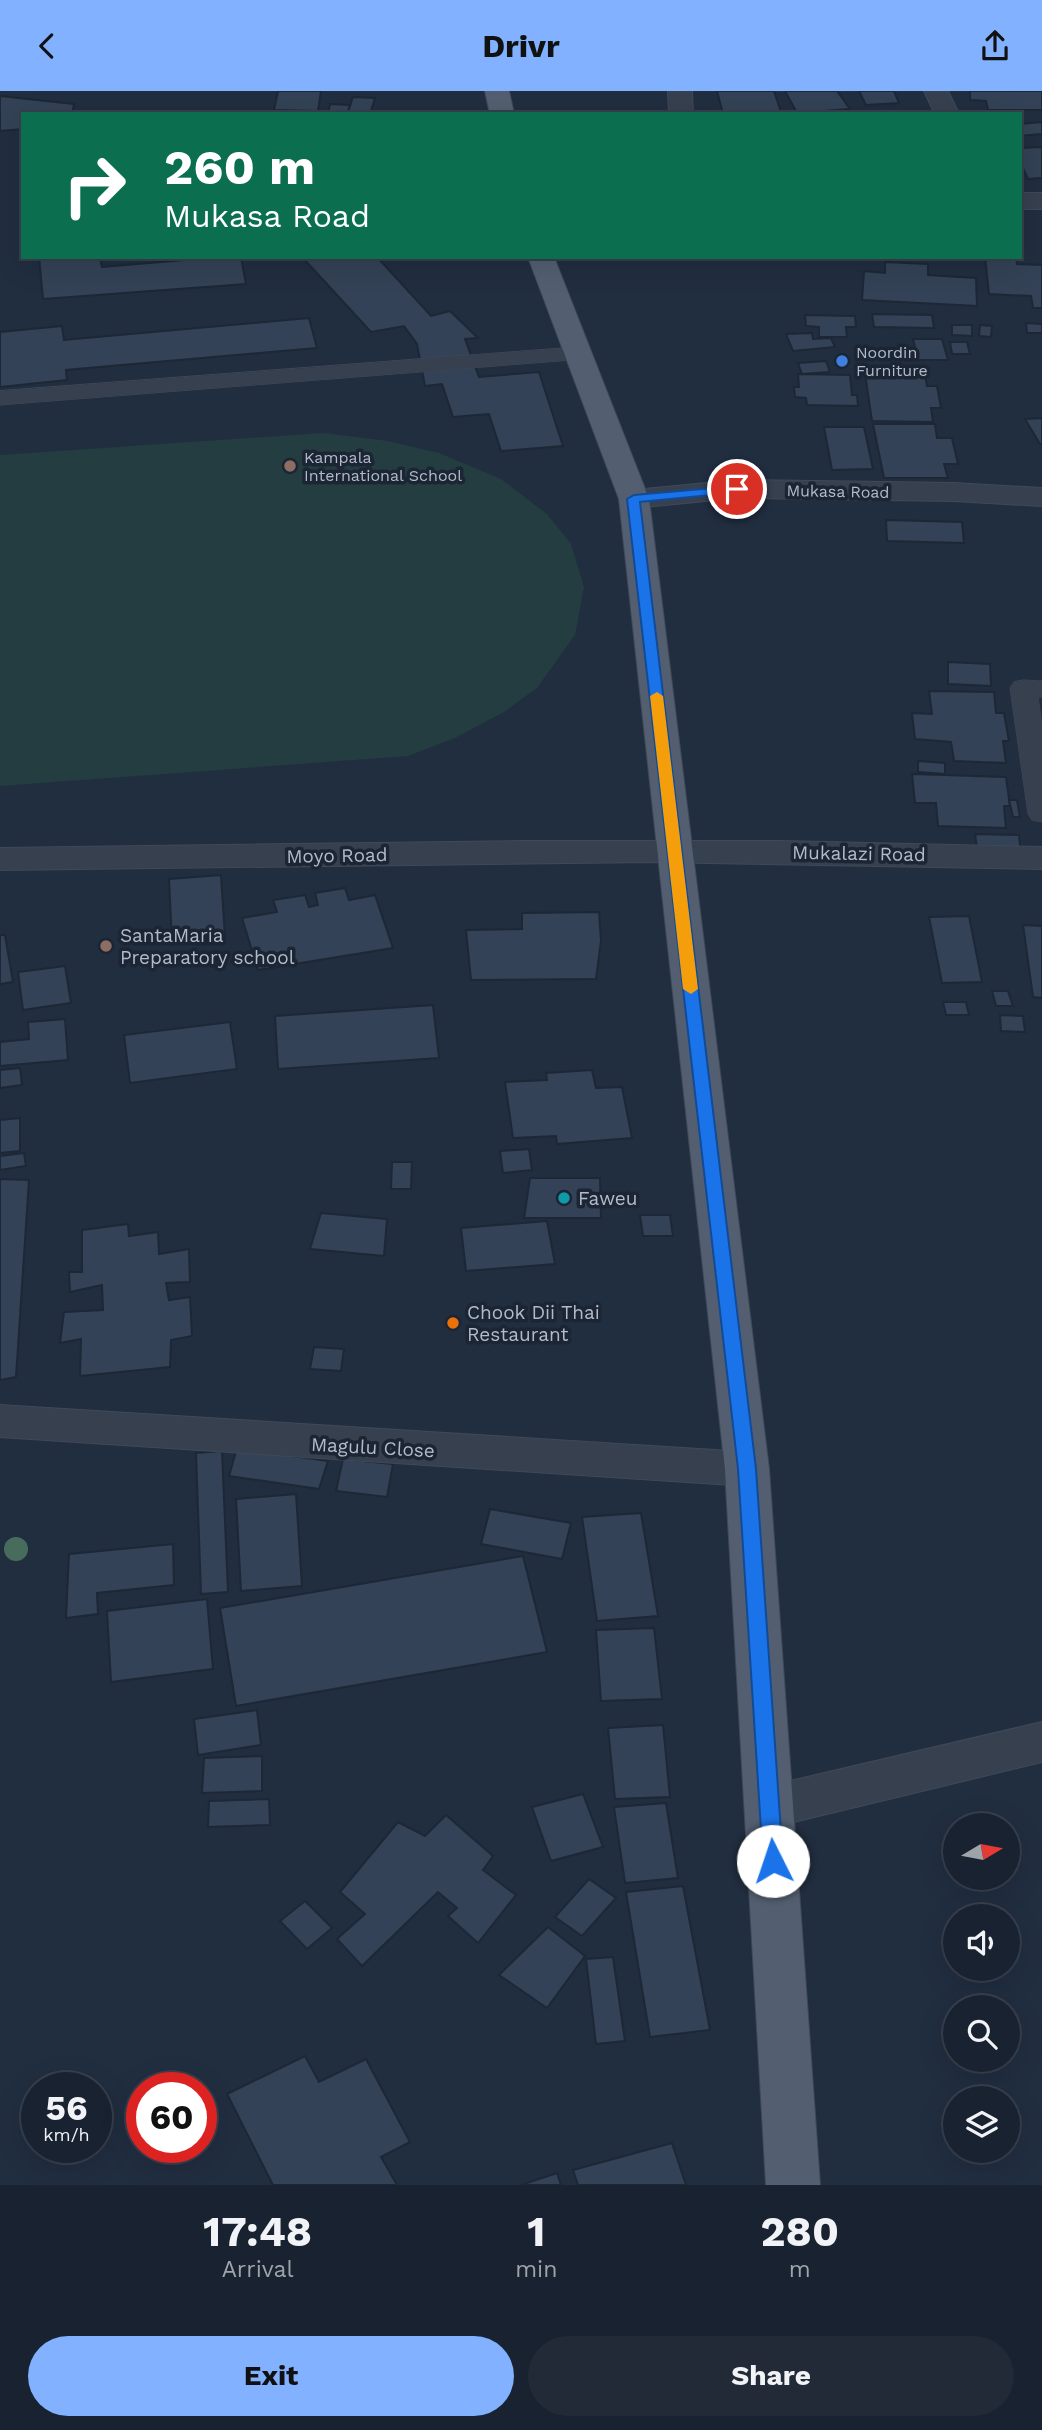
<!DOCTYPE html>
<style>
:root{--surface:#192230;--page:#222a38;--text:#f1f3f6;--muted:#9fa4ab;--line:#373f4c;--accent:#82b1ff}
body{margin:0;font-family:"Work Sans",sans-serif;background:var(--page);color:var(--text);height:100vh;display:flex;flex-direction:column;font-size:26px;white-space:nowrap}
*{box-sizing:border-box;margin:0}
p{font-size:23px;color:var(--muted)}
.icon{flex:none;width:38px;height:38px;fill:none;stroke:currentColor;stroke-width:2;stroke-linecap:round;stroke-linejoin:round}
.map{position:relative;height:2094px;overflow:hidden}
.details{display:flex;flex-direction:column;background:var(--surface);flex:1}
.details>*{flex:none}
.hud{position:absolute;left:21px;top:21px;width:1001px;height:147px;border-radius:0px;box-shadow:0 7px 28px #0002,0 0 0 2px var(--line);background:#0b6e4f;color:#fff;overflow:hidden}
.needle{width:46px;rotate:80deg}
.tools{position:absolute;left:943px;top:1722px;display:grid;gap:14px}
.tools a{display:grid;place-items:center;width:77px;height:77px;border-radius:50%;background:var(--surface);box-shadow:0 7px 28px #0002,0 0 0 2px var(--line);font-size:35px}
.speed{position:absolute;left:21px;top:1981px;display:flex;gap:14px;font-size:35px;font-weight:700;text-align:center}
.speed>*{display:grid;place-content:center;width:91px;height:91px;border-radius:50%;background:var(--surface);box-shadow:0 7px 28px #0002,0 0 0 2px var(--line);line-height:1}
.speed small{font-size:18px;font-weight:400}
.speed .limit{border:10px solid #d22;background:#fff;color:#111}
.pin{position:absolute;display:grid;place-items:center;width:60px;height:60px;color:#fff;margin:-30px;border:4px solid #fff;border-radius:50%;box-shadow:0 2px 7px #0007}
.me{position:absolute;width:77px;margin:-38px;rotate:356deg;stroke-linejoin:round;filter:drop-shadow(0 0 5px #0008)}
.turn{display:flex;align-items:center;gap:24px;height:147px;padding:0 28px;font-size:32px}
.turn .icon{width:91px;height:91px;stroke-width:2.5}
.turn b{display:block;font-size:49px;line-height:60px}
.eta{display:flex;justify-content:space-evenly;align-items:center;height:119px;text-align:center}
.eta b{font-size:42px;font-weight:700;line-height:49px}
.button{display:flex;gap:14px;margin-top:auto;padding:14px 28px}
.button a{flex:1;height:80px;border-radius:42px;background:var(--accent);color:#111;font-size:28px;font-weight:700;line-height:80px;text-align:center}
.button a+a{background:var(--page);color:var(--text)}
header{display:flex;justify-content:space-between;align-items:center;height:91px;padding:0 28px;background:var(--accent);color:#111;font-size:32px;font-weight:700}
.map>svg:first-child{display:block}
.green{fill:#233d41}
.building{fill:#334256;stroke:#1d2736;stroke-width:2}
.lines{fill:none;stroke-linecap:round;stroke-linejoin:round}
.service-casing{stroke:#3f4958;stroke-width:1}
.minor-casing{stroke:#3f4958;stroke-width:2}
.primary-casing{stroke:#3f4958;stroke-width:2}
.service{fill:#36404f;fill-rule:evenodd}
.minor{fill:#36404f;fill-rule:evenodd}
.primary{fill:#535f70;fill-rule:evenodd}
.tree{fill:#476c5c}
.route{fill:#1a73e8;stroke:#114b97;stroke-width:2}
.slow{fill:#f59e0b}
.shop-dot{fill:#3f7fe0;stroke:#1b2534;stroke-width:2.5}
.education-dot{fill:#8d6e63;stroke:#1b2534;stroke-width:2.5}
.culture-dot{fill:#0f9aa8;stroke:#1b2534;stroke-width:2.5}
.food-dot{fill:#e8710a;stroke:#1b2534;stroke-width:2.5}
.labels{text-anchor:middle;stroke-width:7;stroke-linejoin:round;paint-order:stroke}
.far-poi-label{font-size:16px;fill:#b1bbca;stroke:#1b2534;text-anchor:start}
.far-street-label{font-size:16px;fill:#b1bbca;stroke:#1b2534}
.street-label{font-size:19px;fill:#b1bbca;stroke:#1b2534}
.poi-label{font-size:19px;fill:#b1bbca;stroke:#1b2534;text-anchor:start}
</style>
<header><svg class="icon" aria-label="back" viewBox="0 0 24 24"><path d="M15 5l-7 7 7 7"/></svg>Drivr<svg class="icon" aria-label="share" viewBox="0 0 24 24"><path d="M12 15V3M7 8l5-5 5 5M5 13v7h14v-7"/></svg></header>
<div class="map">
<svg width="1042" height="2094" viewBox="0 0 1042 2094">
<rect width="100%" height="100%" fill="#212e40"/>
<polygon class="green" points="324,342 388,350 439,362 501,388 547,423 571,453 584,496 575,544 537,597 504,621 455,647 408,665 0,695 0,364"/>
<g class="building">
<polygon points="278,0 321,0 318,20 274,19"/>
<polygon points="717,0 774,0 781,21 723,23"/>
<polygon points="785,0 837,0 850,18 797,22"/>
<polygon points="859,0 894,0 899,12 866,14"/>
<polygon points="970,0 1042,0 1042,19 988,19 986,10 970,9"/>
<polygon points="0,5 74,13 72,23 23,23 23,38 0,40"/>
<polygon points="353,6 375,7 370,23 347,23"/>
<polygon points="330,13 350,14 347,23 328,23"/>
<polygon points="1042,31 1042,43 1020,45 1020,33"/>
<polygon points="1042,56 1042,87 1028,88 1020,71 1020,57"/>
<polygon points="39,166 100,166 102,176 184,169 184,166 241,166 246,193 43,208"/>
<polygon points="302,166 377,166 431,225 450,220 478,247 465,248 479,286 539,281 563,355 501,360 489,323 453,326 442,293 425,295 417,253 404,235 371,241"/>
<polygon points="985,166 1016,166 1017,173 1042,174 1042,217 1033,217 1031,205 989,203"/>
<polygon points="885,171 928,173 928,184 976,187 977,215 862,209 864,180 885,182"/>
<polygon points="872,223 932,224 934,237 874,236"/>
<polygon points="805,224 855,225 856,236 846,236 847,246 819,246 819,236 806,235"/>
<polygon points="309,227 317,257 66,279 67,289 0,296 0,241 62,235 64,249"/>
<polygon points="1026,232 1042,233 1042,242 1027,242"/>
<polygon points="952,234 972,234 972,245 952,244"/>
<polygon points="980,234 992,235 991,246 979,245"/>
<polygon points="812,242 813,248 831,247 835,256 793,260 786,243"/>
<polygon points="913,248 942,248 948,269 918,269"/>
<polygon points="950,251 967,251 970,263 952,263"/>
<polygon points="826,270 830,281 802,283 798,272"/>
<polygon points="798,283 850,284 852,304 857,304 858,315 807,314 806,307 795,306 794,296 799,296"/>
<polygon points="865,283 925,283 927,295 937,295 941,317 931,317 933,331 872,330"/>
<polygon points="1042,327 1042,353 1040,353 1025,328"/>
<polygon points="873,333 935,333 937,347 952,347 958,373 944,373 948,387 884,387"/>
<polygon points="824,336 864,336 873,378 832,379"/>
<polygon points="886,429 962,431 964,452 887,450"/>
<polygon points="948,571 990,573 991,595 948,593"/>
<polygon points="929,600 994,601 996,622 1004,622 1009,650 1003,650 1006,672 954,670 951,651 915,648 912,622 932,623"/>
<polygon points="918,670 945,672 945,683 918,681"/>
<polygon points="912,683 1006,686 1010,715 1004,715 1006,737 938,735 936,712 915,712"/>
<polygon points="1009,709 1017,709 1020,726 1013,726"/>
<polygon points="975,743 1019,744 1021,764 978,764"/>
<polygon points="221,784 225,846 172,850 169,788"/>
<polygon points="345,797 349,809 375,804 393,857 258,879 242,827 277,821 273,809 305,804 309,816 318,814 315,802"/>
<polygon points="599,821 601,850 596,888 471,889 466,839 522,838 522,822"/>
<polygon points="969,825 982,891 942,892 929,826"/>
<polygon points="1023,834 1042,835 1042,907 1033,906"/>
<polygon points="0,844 5,844 13,891 0,893"/>
<polygon points="65,875 71,912 23,919 18,881"/>
<polygon points="992,900 1008,900 1013,915 996,915"/>
<polygon points="943,911 966,911 969,924 946,924"/>
<polygon points="433,914 439,967 278,978 275,925"/>
<polygon points="1000,924 1023,925 1025,941 1001,940"/>
<polygon points="65,928 68,969 0,975 0,951 29,948 28,931"/>
<polygon points="230,931 237,978 130,992 124,944"/>
<polygon points="20,977 22,994 0,997 0,979"/>
<polygon points="592,979 596,997 622,996 632,1047 557,1053 556,1045 513,1047 505,991 547,989 546,982"/>
<polygon points="20,1027 20,1060 0,1062 0,1029"/>
<polygon points="529,1058 532,1079 503,1082 500,1060"/>
<polygon points="24,1062 26,1075 0,1079 0,1065"/>
<polygon points="392,1071 412,1071 411,1098 391,1098"/>
<polygon points="530,1087 600,1087 601,1127 524,1127"/>
<polygon points="0,1088 29,1089 16,1286 0,1289"/>
<polygon points="321,1122 387,1128 384,1165 310,1158"/>
<polygon points="640,1124 670,1124 673,1145 643,1145"/>
<polygon points="547,1130 555,1173 466,1180 461,1137"/>
<polygon points="128,1133 129,1145 158,1141 159,1163 189,1158 190,1191 166,1192 169,1209 190,1206 192,1245 171,1249 170,1276 80,1285 81,1248 60,1252 64,1221 103,1219 102,1194 70,1201 69,1181 82,1181 82,1139"/>
<polygon points="314,1256 344,1258 341,1280 310,1278"/>
<polygon points="237,1357 328,1370 319,1398 229,1385"/>
<polygon points="222,1360 228,1501 201,1503 196,1362"/>
<polygon points="343,1368 393,1373 387,1406 336,1400"/>
<polygon points="296,1403 302,1495 241,1500 236,1408"/>
<polygon points="490,1418 571,1432 562,1468 481,1453"/>
<polygon points="641,1422 658,1525 597,1530 582,1426"/>
<polygon points="173,1453 174,1494 97,1502 98,1523 66,1527 69,1463"/>
<polygon points="523,1465 547,1561 236,1615 220,1517"/>
<polygon points="207,1508 213,1578 111,1591 107,1520"/>
<polygon points="654,1537 662,1608 601,1610 596,1539"/>
<polygon points="257,1619 261,1654 198,1664 194,1628"/>
<polygon points="663,1634 670,1706 615,1708 608,1637"/>
<polygon points="262,1665 262,1700 202,1702 204,1667"/>
<polygon points="583,1703 603,1756 551,1770 532,1716"/>
<polygon points="269,1708 270,1734 208,1736 209,1710"/>
<polygon points="666,1712 678,1787 625,1792 614,1716"/>
<polygon points="446,1724 493,1765 483,1779 516,1804 478,1852 448,1825 457,1817 438,1801 362,1875 337,1848 365,1823 340,1801 398,1731 425,1745"/>
<polygon points="589,1788 616,1807 582,1845 555,1826"/>
<polygon points="683,1795 710,1939 650,1946 626,1801"/>
<polygon points="305,1810 332,1837 307,1858 280,1830"/>
<polygon points="548,1836 585,1865 547,1917 499,1884"/>
<polygon points="613,1866 625,1950 596,1953 586,1868"/>
<polygon points="305,1965 319,1991 366,1968 410,2051 381,2066 397,2094 273,2094 227,2003"/>
<polygon points="672,2052 686,2094 578,2094 573,2079"/>
<polygon points="557,2082 561,2094 521,2094"/>
</g>
<g class="lines">
<g class="service-casing">
<g id="service">
<polygon points="577,256 585,258 588,263 585,268 0,314 0,300"/>
<polygon points="1023,589 1042,590 1042,606 1038,606 1042,634 1042,731 1032,729 1028,723 1010,597 1014,591"/>
</g>
</g>
<g class="minor-casing">
<g id="minor">
<polygon points="668,0 692,0 693,23 669,23"/>
<polygon points="924,0 948,0 959,23 935,23"/>
<rect x="1020" y="102" width="22" height="16"/>
<polygon points="737,389 954,392 1042,397 1042,415 954,410 737,407 634,417 624,414 619,408 624,402 634,399"/>
<polygon points="521,750 782,750 1042,756 1042,778 651,771 0,779 0,757"/>
<polygon points="0,1314 747,1361 762,1366 769,1378 762,1390 747,1395 0,1346"/>
<polygon points="1042,1631 1042,1671 769,1737 752,1731 745,1716 752,1701 769,1695"/>
</g>
</g>
<g class="primary-casing">
<g id="primary">
<polygon points="485,0 509,0 514,23 490,23"/>
<polygon points="528,166 554,166 649,408 769,1378 820,2094 766,2094 725,1378 619,408"/>
</g>
</g>
<use href="#service" class="service"/>
<use href="#minor" class="minor"/>
<use href="#primary" class="primary"/>
</g>
<circle class="tree" cx="16" cy="1458" r="12"/>
<polygon class="route" points="737,395 743,398 742,401 640,411 756,1378 783,1770 780,1776 773,1779 766,1776 763,1770 738,1378 627,408 634,404"/>
<polygon class="slow" points="657,601 663,605 698,898 691,903 683,898 650,605"/>
<circle class="shop-dot" cx="842" cy="270" r="7"/>
<g class="education-dot">
<circle cx="290" cy="375" r="7"/>
<circle cx="106" cy="855" r="7"/>
</g>
<circle class="culture-dot" cx="564" cy="1107" r="7"/>
<circle class="food-dot" cx="453" cy="1232" r="7"/>
<g class="labels">
<g class="far-poi-label">
<text x="856" y="267">Noordin<tspan x="856" dy="18">Furniture</tspan></text>
<text x="304" y="372">Kampala<tspan x="304" dy="18">International School</tspan></text>
</g>
<g class="far-street-label">
<text transform="translate(838 400) rotate(1)" y="6">Mukasa Road</text>
</g>
<g class="street-label">
<text transform="translate(859 762) rotate(1)" y="7">Mukalazi Road</text>
<text transform="translate(337 764) rotate(-1)" y="7">Moyo Road</text>
<text transform="translate(373 1356) rotate(3)" y="7">Magulu Close</text>
</g>
<g class="poi-label">
<text x="120" y="851">SantaMaria<tspan x="120" dy="22">Preparatory school</tspan></text>
<text x="578" y="1114">Faweu</text>
<text x="467" y="1228">Chook Dii Thai<tspan x="467" dy="22">Restaurant</tspan></text>
</g>
</g>
</svg>
<div class="tools">
<a><svg class="needle" viewBox="-14 -14 28 28"><path d="M0-13l5 13h-10z" fill="#e53935"/><path d="M0 13l5-13h-10z" fill="#9fa4ab"/></svg></a>
<a><svg class="icon" aria-label="sound" viewBox="0 0 24 24"><path d="M4 9h4l5-4v14l-5-4H4zM17 9q2 3 0 6"/></svg></a>
<a><svg class="icon" aria-label="search" viewBox="0 0 24 24"><circle cx="10" cy="10" r="6"/><path d="M15 15l6 6"/></svg></a>
<a><svg class="icon" aria-label="layers" viewBox="0 0 24 24"><path d="M12 4l9 5-9 5-9-5zM3 14l9 5 9-5"/></svg></a>
</div>
<div class="speed"><div>56<small>km/h</small></div><div class="limit">60</div></div>
<div class="pin" style="left:737px;top:398px;background:#d93025"><svg class="icon" aria-label="arrive" viewBox="0 0 24 24"><path d="M6 21V4h12l-3 4 3 4H6"/></svg></div>
<svg class="me" style="left:773px;top:1770px" viewBox="-20 -20 40 40"><circle r="19" fill="#fff"/><path d="M0-13L10 11 0 6-10 11z" fill="#1a73e8"/></svg>
<div class="hud">
<div class="turn"><svg class="icon" aria-label="right" viewBox="0 0 24 24"><path d="M7 20v-9h11M14 6l5 5-5 5"/></svg><div><b>260 m</b>Mukasa Road</div></div>
</div>
</div>
<section class="details">
<div class="eta">
<div><b>17:48</b><p>Arrival</p></div>
<div><b>1</b><p>min</p></div>
<div><b>280</b><p>m</p></div>
</div>
<div class="button"><a>Exit</a><a>Share</a></div>
</section>
